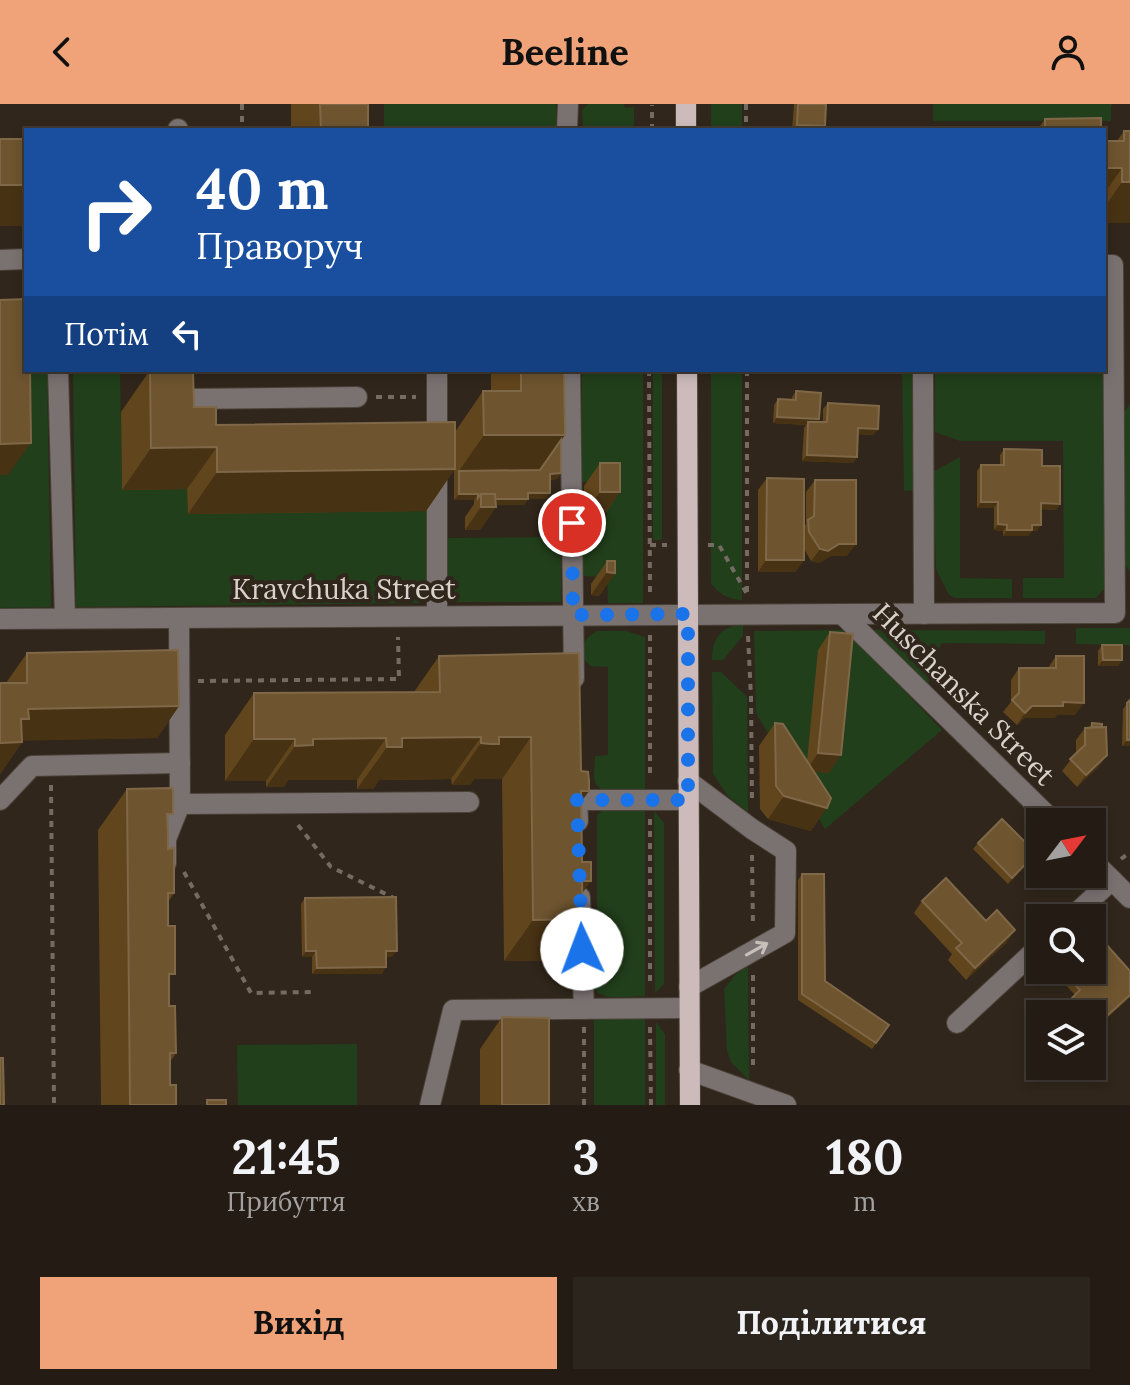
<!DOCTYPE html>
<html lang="uk">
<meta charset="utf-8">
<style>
:root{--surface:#241c14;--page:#2c251d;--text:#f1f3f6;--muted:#a3a1a0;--line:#413a34;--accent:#f0a378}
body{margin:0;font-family:Lora,serif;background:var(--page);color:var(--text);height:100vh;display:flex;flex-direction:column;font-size:30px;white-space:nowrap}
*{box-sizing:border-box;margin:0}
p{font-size:26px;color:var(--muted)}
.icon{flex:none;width:44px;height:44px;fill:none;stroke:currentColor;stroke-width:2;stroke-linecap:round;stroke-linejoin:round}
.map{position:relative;height:1001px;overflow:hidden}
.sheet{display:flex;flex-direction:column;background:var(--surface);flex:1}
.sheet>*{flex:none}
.guide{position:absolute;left:24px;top:24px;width:1082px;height:244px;border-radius:0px;box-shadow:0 4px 12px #0003,0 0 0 2px var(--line);background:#1a4fa0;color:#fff;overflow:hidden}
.needle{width:52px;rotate:58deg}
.fabs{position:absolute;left:1026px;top:704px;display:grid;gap:16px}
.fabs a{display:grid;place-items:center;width:80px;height:80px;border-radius:0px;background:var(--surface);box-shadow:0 4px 12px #0003,0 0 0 2px var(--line);font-size:40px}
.pin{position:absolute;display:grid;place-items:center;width:68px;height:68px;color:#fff;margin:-34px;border:4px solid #fff;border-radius:50%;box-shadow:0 2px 8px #0007}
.me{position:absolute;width:88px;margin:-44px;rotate:358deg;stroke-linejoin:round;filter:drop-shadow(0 0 6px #0008)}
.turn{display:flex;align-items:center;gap:28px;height:168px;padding:0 40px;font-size:36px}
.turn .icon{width:104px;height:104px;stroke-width:2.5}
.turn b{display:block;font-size:56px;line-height:68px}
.then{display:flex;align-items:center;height:76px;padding:0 40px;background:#0003;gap:16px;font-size:30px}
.eta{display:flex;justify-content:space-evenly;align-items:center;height:136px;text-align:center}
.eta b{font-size:48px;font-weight:700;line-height:56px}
.action{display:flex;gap:16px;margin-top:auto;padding:16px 40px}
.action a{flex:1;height:92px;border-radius:0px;background:var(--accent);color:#111;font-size:32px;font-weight:700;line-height:92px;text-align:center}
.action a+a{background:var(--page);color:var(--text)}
header{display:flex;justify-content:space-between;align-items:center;height:104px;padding:0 40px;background:var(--accent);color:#111;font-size:36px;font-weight:700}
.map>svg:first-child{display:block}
.green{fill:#213f1b}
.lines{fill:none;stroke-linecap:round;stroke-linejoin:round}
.minor-casing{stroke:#4b4237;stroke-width:22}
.major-casing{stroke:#4b4237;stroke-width:22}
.path{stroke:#746c62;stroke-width:4;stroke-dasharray:6 6;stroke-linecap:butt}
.minor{stroke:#7a7171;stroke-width:20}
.major{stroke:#ccbbba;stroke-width:20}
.wall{fill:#61451c}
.shaded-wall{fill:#483214}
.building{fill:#6e542f;stroke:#7f6848;stroke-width:2}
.oneway{stroke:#c6bfba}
.route{stroke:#1a73e8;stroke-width:14;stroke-dasharray:0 25.2}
.labels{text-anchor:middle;stroke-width:8;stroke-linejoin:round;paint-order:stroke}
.street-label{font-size:28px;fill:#d9d3cc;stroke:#30261b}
</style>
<header><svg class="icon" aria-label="back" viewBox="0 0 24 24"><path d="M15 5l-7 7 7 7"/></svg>Beeline<svg class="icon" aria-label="person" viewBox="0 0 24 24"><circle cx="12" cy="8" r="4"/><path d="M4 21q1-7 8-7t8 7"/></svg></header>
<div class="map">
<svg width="1130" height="1001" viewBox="0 0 1130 1001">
<rect width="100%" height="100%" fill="#30261b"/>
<g class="green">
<rect x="384" y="0" width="172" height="26"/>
<polygon points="588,0 624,0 625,4 634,3 634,26 583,26 582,6"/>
<rect x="711" y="0" width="31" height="26"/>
<polygon points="933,0 1113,0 1111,2 1111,17 933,17"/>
<polygon points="26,266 47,266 51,503 0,504 0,371 8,371"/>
<polygon points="73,266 120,266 122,386 187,385 189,410 426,407 427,499 76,503"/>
<polygon points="582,266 643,266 643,499 608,499 607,473 582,472 582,415 607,414 607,378 582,378"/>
<rect x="653" y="266" width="9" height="170"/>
<path d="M711,266H742V496C727,495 720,491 711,479Z"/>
<polygon points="902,266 917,266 919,386 904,387"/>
<polygon points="935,266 1103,266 1105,484 1096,494 1023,494 1023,474 1064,474 1063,337 960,337 935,328"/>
<polygon points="1130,300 1130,468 1124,459 1121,312"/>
<polygon points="960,353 960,474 1012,475 1012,494 955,494 949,491 936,465 933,368"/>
<polygon points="561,433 561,498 446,498 445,434"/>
<path d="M743,520V532L723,556H712C712,534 720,523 743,520Z"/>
<polygon points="1076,524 1130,524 1130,541 1076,540"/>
<polygon points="846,526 942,626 825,725 756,609 754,527"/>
<polygon points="873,526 1045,527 1045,540 941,539 931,575 927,580"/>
<path d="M597,527H626L645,533V688C633,688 600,693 595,678C593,671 595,659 595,652L608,651V563L591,562L583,555C583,539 583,536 597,527Z"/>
<polygon points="712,568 721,568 747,593 748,708 728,692 713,670"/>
<path d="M609,701L645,702V892C635,892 614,895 605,892C586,886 587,861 587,846L597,834V711Z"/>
<polygon points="654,707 664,719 664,880 655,889"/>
<polygon points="748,862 749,976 731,958 727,947 724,885 736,870"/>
<rect x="594" y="913" width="51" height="88"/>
<polygon points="656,918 665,930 665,1001 656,1001"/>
<polygon points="357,940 357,1001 238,1001 237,941"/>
</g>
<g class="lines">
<g class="minor-casing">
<g id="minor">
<polyline points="178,26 178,25"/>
<polyline points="567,26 568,0"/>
<polyline points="0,156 26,155"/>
<polyline points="58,266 65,514"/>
<polyline points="180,266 182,295 357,293"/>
<polyline points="437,266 437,512"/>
<polyline points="570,266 574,574"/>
<polyline points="923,266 924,510"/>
<polyline points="842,510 1115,509 1113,161 1104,161"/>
<polyline points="0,515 842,510 1054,718"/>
<polyline points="688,677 752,725 786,747 785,829 689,883"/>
<polyline points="0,696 32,662 180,659"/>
<polyline points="180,700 469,698"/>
<polyline points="578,717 577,696 688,696"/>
<polyline points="1092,756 1130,794"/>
<polyline points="166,759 166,735 180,700 179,514"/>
<polyline points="580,793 584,905"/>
<polyline points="1071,814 1112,776"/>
<polyline points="957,919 1040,842"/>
<polyline points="689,966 786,1001"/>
<polyline points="430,1001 453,906 689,904"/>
</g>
</g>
<g class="major-casing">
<g id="major">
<polyline points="686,0 686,26"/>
<polyline points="687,266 690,1001"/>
</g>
</g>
<g class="path">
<polyline points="242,0 242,26"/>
<polyline points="746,0 746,26"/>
<polyline points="652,26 652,1"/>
<polyline points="649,266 650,491"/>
<polyline points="747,266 747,491"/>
<polyline points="376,293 416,293"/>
<polyline points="650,441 667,441"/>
<polyline points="708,441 719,441 747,490"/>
<polyline points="650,531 650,675"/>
<polyline points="748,532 751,593 752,699"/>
<polyline points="198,577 399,575 398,533"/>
<polyline points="51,681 54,1001"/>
<polyline points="650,715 650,883"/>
<polyline points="298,721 331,763 400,797"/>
<polyline points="752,751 753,823"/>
<polyline points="1121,755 1130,748"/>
<polyline points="184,768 251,889 314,888"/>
<polyline points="753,871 753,967"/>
<polyline points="584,923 584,1001"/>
<polyline points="650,923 651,1001"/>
</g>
<use href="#minor" class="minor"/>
<use href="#major" class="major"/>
</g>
<g class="wall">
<rect x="291" y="0" width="77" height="26"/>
<polygon points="794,0 826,0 825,22 822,26 792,26"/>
<polygon points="1045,15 1101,26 1037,26"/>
<polygon points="1124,27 1130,119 1104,119 1104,37 1117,37"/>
<polygon points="150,266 216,321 455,328 483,287 491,287 491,266 564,266 561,336 561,369 557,375 550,376 546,395 528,395 524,401 496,401 496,403 480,426 465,426 465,413 474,400 474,396 454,396 454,366 426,407 188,410 187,385 122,386 121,308"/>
<polygon points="796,287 819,315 817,318 823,318 823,305 828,299 878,325 873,331 858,330 857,353 853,359 802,357 804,324 806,321 773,319 774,301 778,295 792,296 792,293"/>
<polygon points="1004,345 1042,362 1060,400 1056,406 1041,405 1037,427 1032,427 1028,432 1003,432 1003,427 994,426 994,404 977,404 977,367 981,361 1000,361 1000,351"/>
<polygon points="600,359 620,388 604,411 584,411 584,382"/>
<polygon points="767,374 804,423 806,420 806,388 815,376 847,452 831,452 819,459 811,457 804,445 804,456 795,468 758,468 758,386"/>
<polygon points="607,457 615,469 599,492 591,491 591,480"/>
<polygon points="830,528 829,669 814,667 811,727 768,715 760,705 759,642 775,619 807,657 818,546"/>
<polygon points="1102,541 1122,556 1118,562 1098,562 1098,547"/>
<polygon points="27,549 179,602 157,634 22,636 22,638 0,670 0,579 6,579"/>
<polygon points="439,552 581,667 589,687 581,697 582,789 553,857 504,857 502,675 474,675 470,681 452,681 451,675 379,676 373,685 357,685 357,676 288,676 284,683 266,683 266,677 225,677 225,631 254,589 414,588"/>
<polygon points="1056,552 1075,611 1057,611 1054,614 1024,614 1017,621 1003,608 1011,598 1011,576 1019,564 1048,564"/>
<polygon points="1130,596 1130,642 1122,642 1123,605"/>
<polygon points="1092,619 1107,651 1098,663 1077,683 1062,667 1076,649 1076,636 1085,624 1089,623"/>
<polygon points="127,685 167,719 168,745 174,789 168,798 169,902 176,949 170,958 170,981 176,1001 101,1001 98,726"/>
<polygon points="978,739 1036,749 1032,755 1008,780 973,745"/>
<polygon points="802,770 825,877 889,921 872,945 798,896 798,776"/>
<polygon points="305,794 392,853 386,853 382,870 312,870 312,853 302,853 301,800"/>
<polygon points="922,797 986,817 1007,838 966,876 948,856 952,850 914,809"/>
<polygon points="1130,867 1130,893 1092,928 1092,910 1076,910 1067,900 1075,891 1064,879 1068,873"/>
<polygon points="502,913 549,1001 480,1001 480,945"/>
</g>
<g class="shaded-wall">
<polygon points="797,21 825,22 822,26 793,26"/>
<polygon points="1104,64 1122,64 1104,90"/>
<polygon points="1122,78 1130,78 1130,119 1104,119 1104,104"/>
<rect x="0" y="81" width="26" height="41"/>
<polygon points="777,313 819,315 815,321 808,318 806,321 773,319"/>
<polygon points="858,324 878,325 873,331 854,330"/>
<polygon points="484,331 565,331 536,372 459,367"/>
<polygon points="31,339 8,371 0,371 0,340"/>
<polygon points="217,343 187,385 122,386 151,344"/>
<polygon points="807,351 857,353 853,359 802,357"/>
<polygon points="455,365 426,407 188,410 217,368"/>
<polygon points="561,369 557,375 546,376 550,370"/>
<polygon points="600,388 620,388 604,411 584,411"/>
<polygon points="528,389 550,389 546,395 528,395 524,401 481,401 481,395"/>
<polygon points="459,390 478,390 474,396 454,396"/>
<polygon points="981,398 998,398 994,404 977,404"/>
<polygon points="1041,399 1060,400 1056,406 1037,405"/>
<polygon points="481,403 496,403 480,426 465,426"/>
<polygon points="998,420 1007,421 1003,427 994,426"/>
<polygon points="1032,421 1041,421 1037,427 1032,427 1028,432 1003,432 1007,426"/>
<polygon points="839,440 856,440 847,452 831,452 819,459 811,457 820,445"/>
<polygon points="766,456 804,456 795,468 758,468"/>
<polygon points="607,468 615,469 599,492 591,491"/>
<polygon points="1103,556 1122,556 1118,562 1098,562"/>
<polygon points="1063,598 1084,599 1075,611 1057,611 1054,614 1024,614 1017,621 1025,609 1032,602"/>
<polygon points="179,602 157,634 14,637 22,638 0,670 0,639 28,605"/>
<polygon points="481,633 451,675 379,676 373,685 357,685 387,643 402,634"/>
<polygon points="499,633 531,633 502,675 474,675 470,681 452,681 481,639"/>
<polygon points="386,634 357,676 288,676 284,683 266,683 295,642 313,635"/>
<polygon points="254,635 295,635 266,677 225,677"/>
<polygon points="1127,636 1130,636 1130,642 1122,642"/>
<polygon points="818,649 841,651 829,669 806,667"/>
<polygon points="1107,651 1098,663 1077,683 1086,671"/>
<polygon points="581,687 589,687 560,728"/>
<polygon points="784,692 827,704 811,727 768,715"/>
<polygon points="1036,749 1032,755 1008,780 1012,774"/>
<polygon points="582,777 591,777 564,815 583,815 553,857 504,857 533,816"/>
<polygon points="1015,826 1007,838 966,876 975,864"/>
<polygon points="306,847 316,847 312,853 302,853"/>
<polygon points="386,847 397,847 392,853 381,853"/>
<polygon points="386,863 382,870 312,870 317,864"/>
<polygon points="1130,891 1130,893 1092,928 1097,921"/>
</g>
<g class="building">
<polygon points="320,0 368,0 368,26 321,26"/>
<polygon points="798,0 826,0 825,22 797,21"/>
<polygon points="1101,14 1101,26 1045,26 1045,15"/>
<polygon points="1124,27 1130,27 1130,78 1122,78 1122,64 1104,64 1104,37 1124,37"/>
<rect x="0" y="35" width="26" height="46"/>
<polygon points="26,195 26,266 30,266 31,339 0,340 0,196"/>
<polygon points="150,266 193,266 194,303 216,303 216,321 455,318 455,365 217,368 217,343 151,344"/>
<polygon points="521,266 564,266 565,331 484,331 483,287 521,287"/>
<polygon points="796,287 821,289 819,315 777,313 778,295 796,296"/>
<polygon points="828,299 879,302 878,325 858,324 857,353 807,351 808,318 827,318"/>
<polygon points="561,336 561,369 550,370 550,389 528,389 528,395 495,395 495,390 481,390 478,394 478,390 459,390 459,367 540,366"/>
<polygon points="1004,345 1042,346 1042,362 1060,362 1060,400 1041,399 1041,421 1032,421 1032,426 1007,426 1007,421 998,420 998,398 981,398 981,361 1004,361"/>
<rect x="600" y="359" width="20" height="29"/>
<polygon points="767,374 804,375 804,456 766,456"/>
<polygon points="815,376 856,376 856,440 839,440 828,447 820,445 809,428 808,416 814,412"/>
<polygon points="481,390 495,390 496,403 481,403"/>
<polygon points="607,457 615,457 615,469 607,468"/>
<polygon points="830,528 853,530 841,651 818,649"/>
<polygon points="1102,541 1122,541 1122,556 1103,556"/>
<polygon points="178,546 179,602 28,605 29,615 21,615 22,638 0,639 0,579 27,579 27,549"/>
<polygon points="579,549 581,667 588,668 589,677 589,687 581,687 582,758 591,758 591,777 582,777 583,815 533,816 531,633 499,633 499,640 490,640 481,639 481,633 402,634 402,643 387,643 386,634 313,635 313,641 295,642 295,635 254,635 254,589 440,588 439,552"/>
<polygon points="1056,552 1084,552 1084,599 1063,598 1063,602 1032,602 1025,609 1012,596 1019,589 1019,564 1056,564"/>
<polygon points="1130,596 1130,636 1127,636 1127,599"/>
<polygon points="775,619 783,620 831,694 827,704 784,692 776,682"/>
<polygon points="1092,619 1102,620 1102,623 1092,623"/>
<polygon points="1106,623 1107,651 1086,671 1070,655 1085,641 1085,624"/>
<polygon points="173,684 173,710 167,710 168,727 168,745 174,744 174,789 168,789 168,822 175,822 175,870 169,870 169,902 175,902 176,949 170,949 170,981 176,981 176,1001 130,1001 127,685"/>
<polygon points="1002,715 1036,749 1012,774 978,739"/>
<polygon points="802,770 824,770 825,877 889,921 876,939 802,890"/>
<polygon points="946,774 986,817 997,806 1015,826 975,864 956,844 962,839 922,797"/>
<polygon points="396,793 397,847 386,847 386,863 317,864 316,847 306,847 305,794"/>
<polygon points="1105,839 1130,867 1130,891 1097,921 1092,916 1092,910 1086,910 1072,894 1080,886 1068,873 1075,866 1092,866 1092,851"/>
<polygon points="502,913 549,914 549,1001 502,1001"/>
<polygon points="0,954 3,954 4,1001 0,1001"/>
<rect x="207" y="996" width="19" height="5"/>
</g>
<defs><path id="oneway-shaft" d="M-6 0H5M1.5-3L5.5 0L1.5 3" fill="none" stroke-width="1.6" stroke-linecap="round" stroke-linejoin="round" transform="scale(2)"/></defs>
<use class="oneway" href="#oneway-shaft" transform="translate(757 845) rotate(-29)"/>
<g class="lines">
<polyline class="route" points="572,419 573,511 688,510 688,696 577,696 582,845"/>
</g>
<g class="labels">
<g class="street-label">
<text x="344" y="495">Kravchuka Street</text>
<text transform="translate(964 590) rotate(45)" y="10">Huschanska Street</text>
</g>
</g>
</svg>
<div class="fabs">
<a><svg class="needle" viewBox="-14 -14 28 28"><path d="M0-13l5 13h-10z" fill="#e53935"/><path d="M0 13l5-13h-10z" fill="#a3a1a0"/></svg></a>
<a><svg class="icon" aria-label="search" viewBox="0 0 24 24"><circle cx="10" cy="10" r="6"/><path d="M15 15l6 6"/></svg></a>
<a><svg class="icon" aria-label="layers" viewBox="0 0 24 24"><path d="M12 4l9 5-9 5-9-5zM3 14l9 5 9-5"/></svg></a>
</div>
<div class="pin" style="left:572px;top:419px;background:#d93025"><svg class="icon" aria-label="arrive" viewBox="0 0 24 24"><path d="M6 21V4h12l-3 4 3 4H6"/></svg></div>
<svg class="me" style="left:582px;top:845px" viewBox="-20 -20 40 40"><circle r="19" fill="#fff"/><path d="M0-13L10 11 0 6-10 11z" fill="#1a73e8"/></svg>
<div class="guide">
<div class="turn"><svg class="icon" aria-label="right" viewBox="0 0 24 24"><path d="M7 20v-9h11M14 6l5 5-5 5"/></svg><div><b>40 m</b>Праворуч</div></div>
<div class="then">Потім<svg class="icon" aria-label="left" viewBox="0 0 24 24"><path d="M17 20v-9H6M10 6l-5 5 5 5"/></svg></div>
</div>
</div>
<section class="sheet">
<div class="eta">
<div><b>21:45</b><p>Прибуття</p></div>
<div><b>3</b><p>хв</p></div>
<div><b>180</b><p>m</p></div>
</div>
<div class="action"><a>Вихід</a><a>Поділитися</a></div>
</section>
